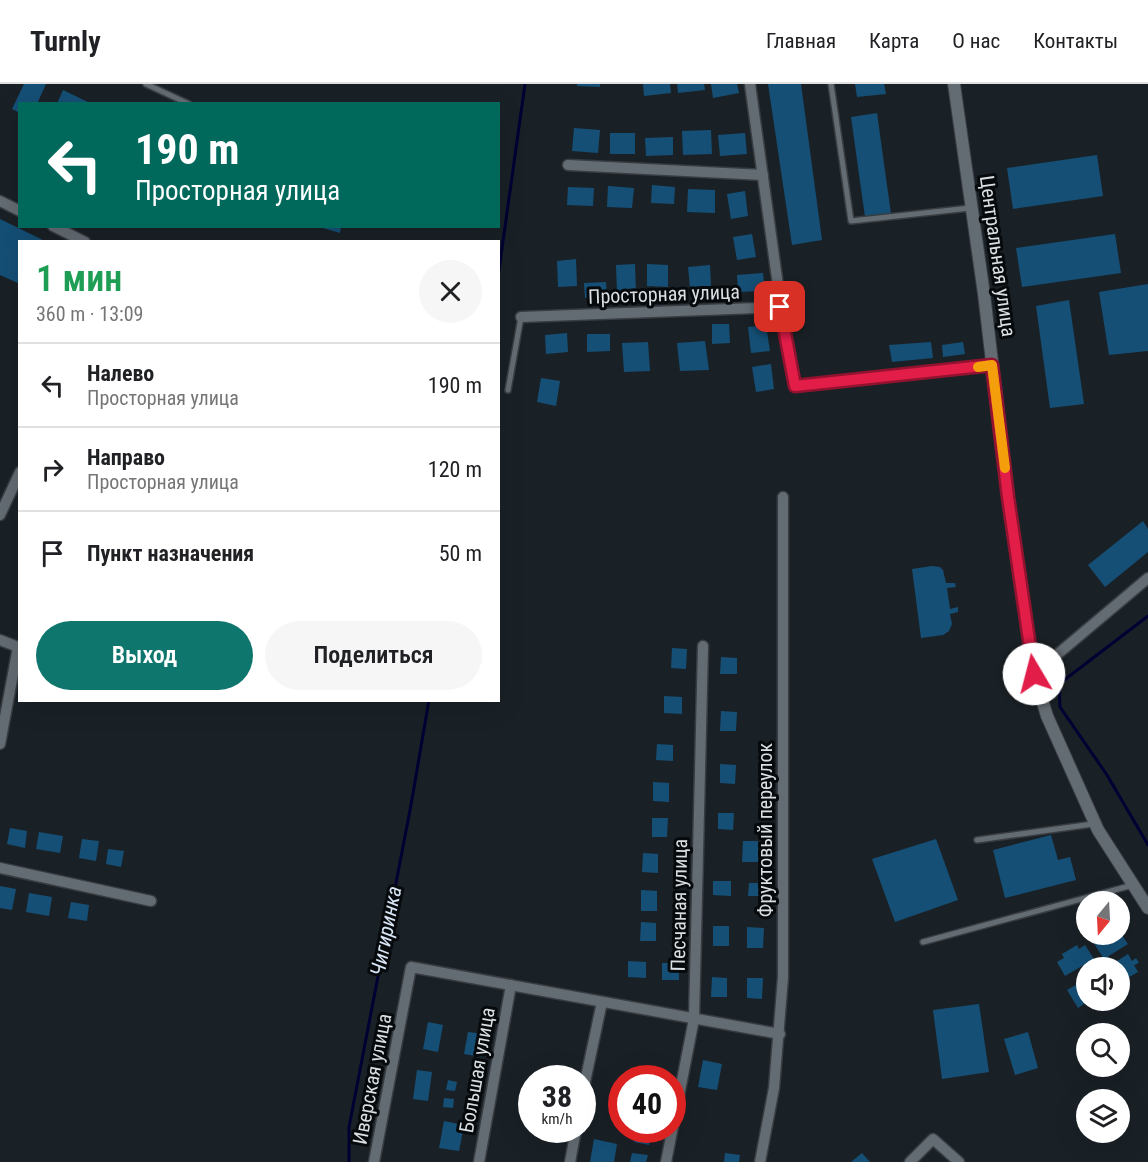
<!DOCTYPE html>
<html lang="ru">
<meta charset="utf-8">
<style>
:root{--surface:#fff;--page:#f6f6f6;--text:#202124;--muted:#757577;--line:#e0e0e0;--accent:#0f766e}
body{margin:0;font-family:"Roboto Condensed",sans-serif;background:var(--page);color:var(--text);height:100vh;display:flex;flex-direction:column;font-size:22px;white-space:nowrap}
*{box-sizing:border-box;margin:0}
p{font-size:20px;color:var(--muted)}
.icon{flex:none;width:33px;height:33px;fill:none;stroke:currentColor;stroke-width:2;stroke-linecap:round;stroke-linejoin:round}
.map{position:relative;flex:1;overflow:hidden}
.panel{position:absolute;left:18px;top:156px;width:482px;height:462px;display:flex;flex-direction:column;background:var(--surface);border-radius:0px;box-shadow:0 6px 24px #0002}
.panel>*{flex:none}
.banner{position:absolute;left:18px;top:18px;width:482px;height:126px;border-radius:0px;box-shadow:0 6px 24px #0002;background:#00695c;color:#fff;overflow:hidden}
.needle{width:39px;rotate:198deg}
.fabs{position:absolute;left:1076px;top:807px;display:grid;gap:12px}
.fabs a{display:grid;place-items:center;width:54px;height:54px;border-radius:50%;background:var(--surface);box-shadow:0 6px 24px #0002;font-size:30px}
.speed{position:absolute;left:518px;top:981px;display:flex;gap:12px;font-size:30px;font-weight:700;text-align:center}
.speed>*{display:grid;place-content:center;width:78px;height:78px;border-radius:50%;background:var(--surface);box-shadow:0 6px 24px #0002;line-height:1}
.speed small{font-size:15px;font-weight:400}
.speed .limit{border:9px solid #d22;background:#fff;color:#111}
.pin{position:absolute;display:grid;place-items:center;width:51px;height:51px;color:#fff;margin:-26px;border-radius:12px;box-shadow:0 3px 9px #0006}
.me{position:absolute;width:66px;margin:-33px;rotate:352deg;stroke-linejoin:round;filter:drop-shadow(0 0 4px #0008)}
.turn{display:flex;align-items:center;gap:21px;height:126px;padding:0 18px;font-size:27px}
.turn .icon{width:78px;height:78px;stroke-width:2.5}
.turn b{display:block;font-size:42px;line-height:51px}
.round{display:grid;place-items:center;flex:none;width:63px;height:63px;border-radius:32px;background:var(--page)}
.head{display:flex;align-items:center;justify-content:space-between;height:102px;padding:0 18px}
h1{font-size:36px;font-weight:600;line-height:45px;color:#1e9e55}
.button{display:flex;gap:12px;margin-top:auto;padding:12px 18px}
.button a{flex:1;height:69px;border-radius:36px;background:var(--accent);color:#fff;font-size:24px;font-weight:600;line-height:69px;text-align:center}
.button a+a{background:var(--page);color:var(--text)}
ul{padding:0;list-style:none}
li{display:flex;align-items:center;gap:18px;height:84px;padding:0 18px;border-top:2px solid var(--line)}
li div{flex:1}
li b{display:block;font-size:22px}
li em{font-style:normal}
header{display:flex;align-items:center;gap:36px;box-sizing:border-box;height:84px;padding:0 30px;background:var(--surface);border-bottom:2px solid var(--line)}
header strong{font-size:28px}
nav{display:flex;gap:33px;margin-inline-start:auto;font-size:21px}
.map>svg:first-child{display:block}
.lines{fill:none;stroke-linecap:round;stroke-linejoin:round}
.stream{stroke:#003;stroke-width:3}
.building{fill:#154f76}
.service-casing{stroke:#383d42;stroke-width:8}
.minor-casing{stroke:#383d42;stroke-width:13}
.tertiary-casing{stroke:#383d42;stroke-width:14}
.service{stroke:#646c73;stroke-width:5}
.minor{stroke:#646c73;stroke-width:10}
.tertiary{stroke:#646c73;stroke-width:12}
.route-casing{stroke:#92132f;stroke-width:15}
.route{stroke:#e11d48;stroke-width:10}
.slow{stroke:#f59e0b;stroke-width:10}
.labels{text-anchor:middle;stroke-width:6;stroke-linejoin:round;paint-order:stroke}
.street-label{font-size:20px;fill:#dadfe3;stroke:#070a0c}
.water-label{font-size:21px;font-style:italic;fill:#d9e6f7;stroke:#070a0c}
</style>
<header>
<strong>Turnly</strong>
<nav><a>Главная</a><a>Карта</a><a>О нас</a><a>Контакты</a></nav>
</header>
<div class="map">
<svg width="1148" height="1078" viewBox="0 0 1148 1078">
<rect width="100%" height="100%" fill="#1a2126"/>
<g class="lines">
<g class="stream">
<polyline points="498,193 525,0"/>
<polyline points="1148,532 1059,600 1060,623 1107,691 1148,761"/>
<polyline points="349,1078 349,1043 411,721 429,616"/>
</g>
</g>
<g class="building">
<polygon points="24,0 46,0 37,20 20,20 20,29 12,25"/>
<polygon points="577,0 600,0 600,3 577,2"/>
<polygon points="643,0 670,0 671,9 644,12"/>
<polygon points="677,0 704,0 705,6 678,9"/>
<polygon points="711,0 737,0 739,9 713,14"/>
<polygon points="768,0 801,0 822,156 792,161"/>
<polygon points="855,0 884,0 886,10 857,13"/>
<polygon points="63,6 92,20 57,20"/>
<polygon points="877,29 891,130 865,133 851,33"/>
<polygon points="574,44 600,46 598,69 572,67"/>
<polygon points="711,46 712,70 683,71 682,47"/>
<rect x="610" y="49" width="25" height="21"/>
<polygon points="745,49 747,70 720,72 718,51"/>
<polygon points="673,53 673,71 646,72 645,54"/>
<polygon points="1097,71 1103,112 1013,125 1007,84"/>
<polygon points="652,101 675,103 674,120 651,119"/>
<polygon points="608,102 634,104 632,124 607,123"/>
<polygon points="568,103 594,104 593,122 567,121"/>
<polygon points="688,105 715,106 715,129 687,128"/>
<polygon points="745,107 748,132 731,135 727,110"/>
<polygon points="0,135 47,158 20,158 20,200 0,191"/>
<polygon points="316,142 341,142 340,149"/>
<polygon points="752,150 756,173 737,176 733,153"/>
<polygon points="1115,150 1121,189 1022,203 1016,164"/>
<polygon points="576,175 577,202 558,203 557,177"/>
<polygon points="635,180 636,208 617,208 616,181"/>
<polygon points="647,180 668,181 668,203 647,202"/>
<polygon points="710,181 711,202 690,204 688,183"/>
<polygon points="763,189 765,207 738,208 737,191"/>
<polygon points="606,198 607,213 585,214 584,199"/>
<polygon points="1148,200 1148,267 1109,271 1099,208"/>
<polygon points="1069,216 1084,320 1050,324 1036,222"/>
<polygon points="712,240 729,240 730,259 712,260"/>
<polygon points="766,241 770,267 751,269 748,243"/>
<polygon points="567,249 568,268 546,270 545,251"/>
<polygon points="587,250 610,250 610,267 587,268"/>
<polygon points="705,257 709,286 680,287 677,259"/>
<polygon points="648,258 650,287 624,288 622,259"/>
<polygon points="931,258 933,274 892,278 889,261"/>
<polygon points="963,258 965,270 943,273 942,261"/>
<polygon points="771,280 774,305 756,308 752,283"/>
<polygon points="541,294 560,297 556,322 537,318"/>
<polygon points="1143,437 1148,445 1148,468 1105,503 1088,481"/>
<polygon points="932,482 940,483 943,486 946,499 955,499 956,503 947,504 950,525 958,523 958,528 950,530 952,540 949,547 943,551 921,554 912,485"/>
<polygon points="672,564 687,565 686,585 671,584"/>
<polygon points="721,573 737,574 737,590 720,590"/>
<polygon points="664,612 682,613 682,630 664,629"/>
<polygon points="721,627 737,628 736,647 720,647"/>
<polygon points="657,660 673,661 673,677 656,676"/>
<polygon points="720,680 736,681 735,700 720,699"/>
<polygon points="653,698 669,699 669,718 653,717"/>
<polygon points="718,729 734,729 733,746 718,745"/>
<polygon points="652,734 668,734 667,753 652,753"/>
<polygon points="10,744 27,747 25,764 7,760"/>
<polygon points="39,748 63,752 60,769 36,765"/>
<polygon points="1051,751 1058,776 1070,773 1076,796 1005,814 993,766"/>
<polygon points="82,755 99,757 96,777 79,774"/>
<polygon points="936,755 958,816 895,838 872,775"/>
<polygon points="743,757 758,757 758,778 742,778"/>
<polygon points="108,765 124,767 121,783 106,780"/>
<polygon points="643,769 658,770 658,789 642,788"/>
<polygon points="713,797 731,797 731,812 713,811"/>
<polygon points="749,799 767,799 767,812 748,812"/>
<polygon points="0,802 16,805 12,826 0,824"/>
<polygon points="641,806 657,807 657,827 641,827"/>
<polygon points="29,809 52,813 49,832 26,828"/>
<polygon points="71,818 89,821 87,837 68,834"/>
<polygon points="641,838 656,839 656,857 640,857"/>
<rect x="713" y="842" width="16" height="20"/>
<polygon points="747,843 764,844 763,864 747,864"/>
<polygon points="1119,847 1128,860 1104,875 1091,855 1097,850 1119,850"/>
<polygon points="1077,861 1079,865 1085,861 1094,875 1065,892 1057,878 1064,874 1062,870"/>
<polygon points="1128,870 1132,877 1136,874 1139,879 1134,881 1138,888 1119,899 1119,884 1106,884"/>
<polygon points="628,877 646,878 646,894 628,893"/>
<rect x="662" y="879" width="17" height="17"/>
<polygon points="712,893 727,894 727,913 711,913"/>
<polygon points="747,894 763,894 762,915 747,914"/>
<polygon points="1086,895 1086,916 1090,916 1078,924 1067,906"/>
<polygon points="979,920 989,988 942,995 933,926"/>
<polygon points="428,938 443,941 438,968 423,965"/>
<polygon points="468,948 485,950 482,973 464,970"/>
<polygon points="1028,948 1038,984 1015,991 1004,955"/>
<polygon points="703,976 722,980 717,1006 698,1003"/>
<polygon points="417,986 432,988 428,1017 413,1015"/>
<polygon points="448,996 457,998 455,1007 446,1006"/>
<polygon points="444,1014 454,1015 453,1024 443,1023"/>
<polygon points="444,1037 464,1041 459,1067 439,1064"/>
<polygon points="637,1046 652,1046 649,1061 634,1058"/>
<polygon points="594,1055 617,1060 614,1078 590,1078"/>
<polygon points="632,1069 648,1071 646,1078 630,1078"/>
<polygon points="725,1069 740,1071 739,1078 724,1078"/>
<polygon points="862,1069 870,1078 851,1078"/>
</g>
<g class="lines">
<g class="service-casing">
<g id="service">
<polyline points="146,0 189,20"/>
<polyline points="831,0 851,137 970,124"/>
<polyline points="508,306 521,233"/>
<polyline points="977,756 1093,740"/>
<polyline points="923,858 1133,801"/>
</g>
</g>
<g class="minor-casing">
<g id="minor">
<polyline points="750,0 781,223 795,302 992,281"/>
<polyline points="568,81 763,91"/>
<polyline points="0,117 20,127"/>
<polyline points="53,142 85,158"/>
<polyline points="521,233 781,223"/>
<polyline points="0,431 20,388"/>
<polyline points="0,556 18,563 0,660"/>
<polyline points="1034,590 1148,494"/>
<polyline points="0,784 151,817"/>
<polyline points="582,1012 602,918"/>
<polyline points="374,1078 411,883 780,950"/>
<polyline points="479,1078 511,901"/>
<polyline points="570,1078 576,1046"/>
<polyline points="666,1078 694,935 703,562"/>
<polyline points="760,1078 774,1004 783,893 783,413"/>
<polyline points="910,1078 933,1055 959,1078"/>
</g>
</g>
<g class="tertiary-casing">
<polyline id="tertiary" points="954,0 984,210 1008,413 1034,590 1047,632 1098,746 1148,824"/>
</g>
<use href="#service" class="service"/>
<use href="#minor" class="minor"/>
<use href="#tertiary" class="tertiary"/>
</g>
<g class="lines">
<g class="route-casing">
<polyline id="route" points="780,223 795,302 992,281 1008,413 1034,590"/>
</g>
<use href="#route" class="route"/>
<polyline class="slow" points="978,283 992,281 1005,384"/>
</g>
<g class="labels">
<g class="street-label">
<text transform="translate(998 172) rotate(82)" y="7">Центральная улица</text>
<text transform="translate(664 210) rotate(-2)" y="7">Просторная улица</text>
<text transform="translate(765 746) rotate(-90)" y="7">Фруктовый переулок</text>
<text transform="translate(679 821) rotate(-89)" y="7">Песчаная улица</text>
<text transform="translate(477 986) rotate(-80)" y="7">Большая улица</text>
<text transform="translate(372 995) rotate(-79)" y="7">Иверская улица</text>
</g>
<g class="water-label">
<text transform="translate(386 847) rotate(-79)" y="7">Чигиринка</text>
</g>
</g>
</svg>
<div class="fabs">
<a><svg class="needle" viewBox="-14 -14 28 28"><path d="M0-13l5 13h-10z" fill="#e53935"/><path d="M0 13l5-13h-10z" fill="#757577"/></svg></a>
<a><svg class="icon" aria-label="sound" viewBox="0 0 24 24"><path d="M4 9h4l5-4v14l-5-4H4zM17 9q2 3 0 6"/></svg></a>
<a><svg class="icon" aria-label="search" viewBox="0 0 24 24"><circle cx="10" cy="10" r="6"/><path d="M15 15l6 6"/></svg></a>
<a><svg class="icon" aria-label="layers" viewBox="0 0 24 24"><path d="M12 4l9 5-9 5-9-5zM3 14l9 5 9-5"/></svg></a>
</div>
<div class="speed"><div>38<small>km/h</small></div><div class="limit">40</div></div>
<div class="pin" style="left:780px;top:223px;background:#d93025"><svg class="icon" aria-label="arrive" viewBox="0 0 24 24"><path d="M6 21V4h12l-3 4 3 4H6"/></svg></div>
<svg class="me" style="left:1034px;top:590px" viewBox="-20 -20 40 40"><circle r="19" fill="#fff"/><path d="M0-13L10 11 0 6-10 11z" fill="#e11d48"/></svg>
<div class="banner">
<div class="turn"><svg class="icon" aria-label="left" viewBox="0 0 24 24"><path d="M17 20v-9H6M10 6l-5 5 5 5"/></svg><div><b>190 m</b>Просторная улица</div></div>
</div>
<section class="panel">
<div class="head"><div><h1>1 мин</h1><p>360 m · 13:09</p></div><a class="round"><svg class="icon" aria-label="close" viewBox="0 0 24 24"><path d="M6 6l12 12M18 6L6 18"/></svg></a></div>
<ul>
<li><svg class="icon" aria-label="left" viewBox="0 0 24 24"><path d="M17 20v-9H6M10 6l-5 5 5 5"/></svg><div><b>Налево</b><p>Просторная улица</p></div><em>190 m</em></li>
<li><svg class="icon" aria-label="right" viewBox="0 0 24 24"><path d="M7 20v-9h11M14 6l5 5-5 5"/></svg><div><b>Направо</b><p>Просторная улица</p></div><em>120 m</em></li>
<li><svg class="icon" aria-label="arrive" viewBox="0 0 24 24"><path d="M6 21V4h12l-3 4 3 4H6"/></svg><div><b>Пункт назначения</b></div><em>50 m</em></li>
</ul>
<div class="button"><a>Выход</a><a>Поделиться</a></div>
</section>
</div>
